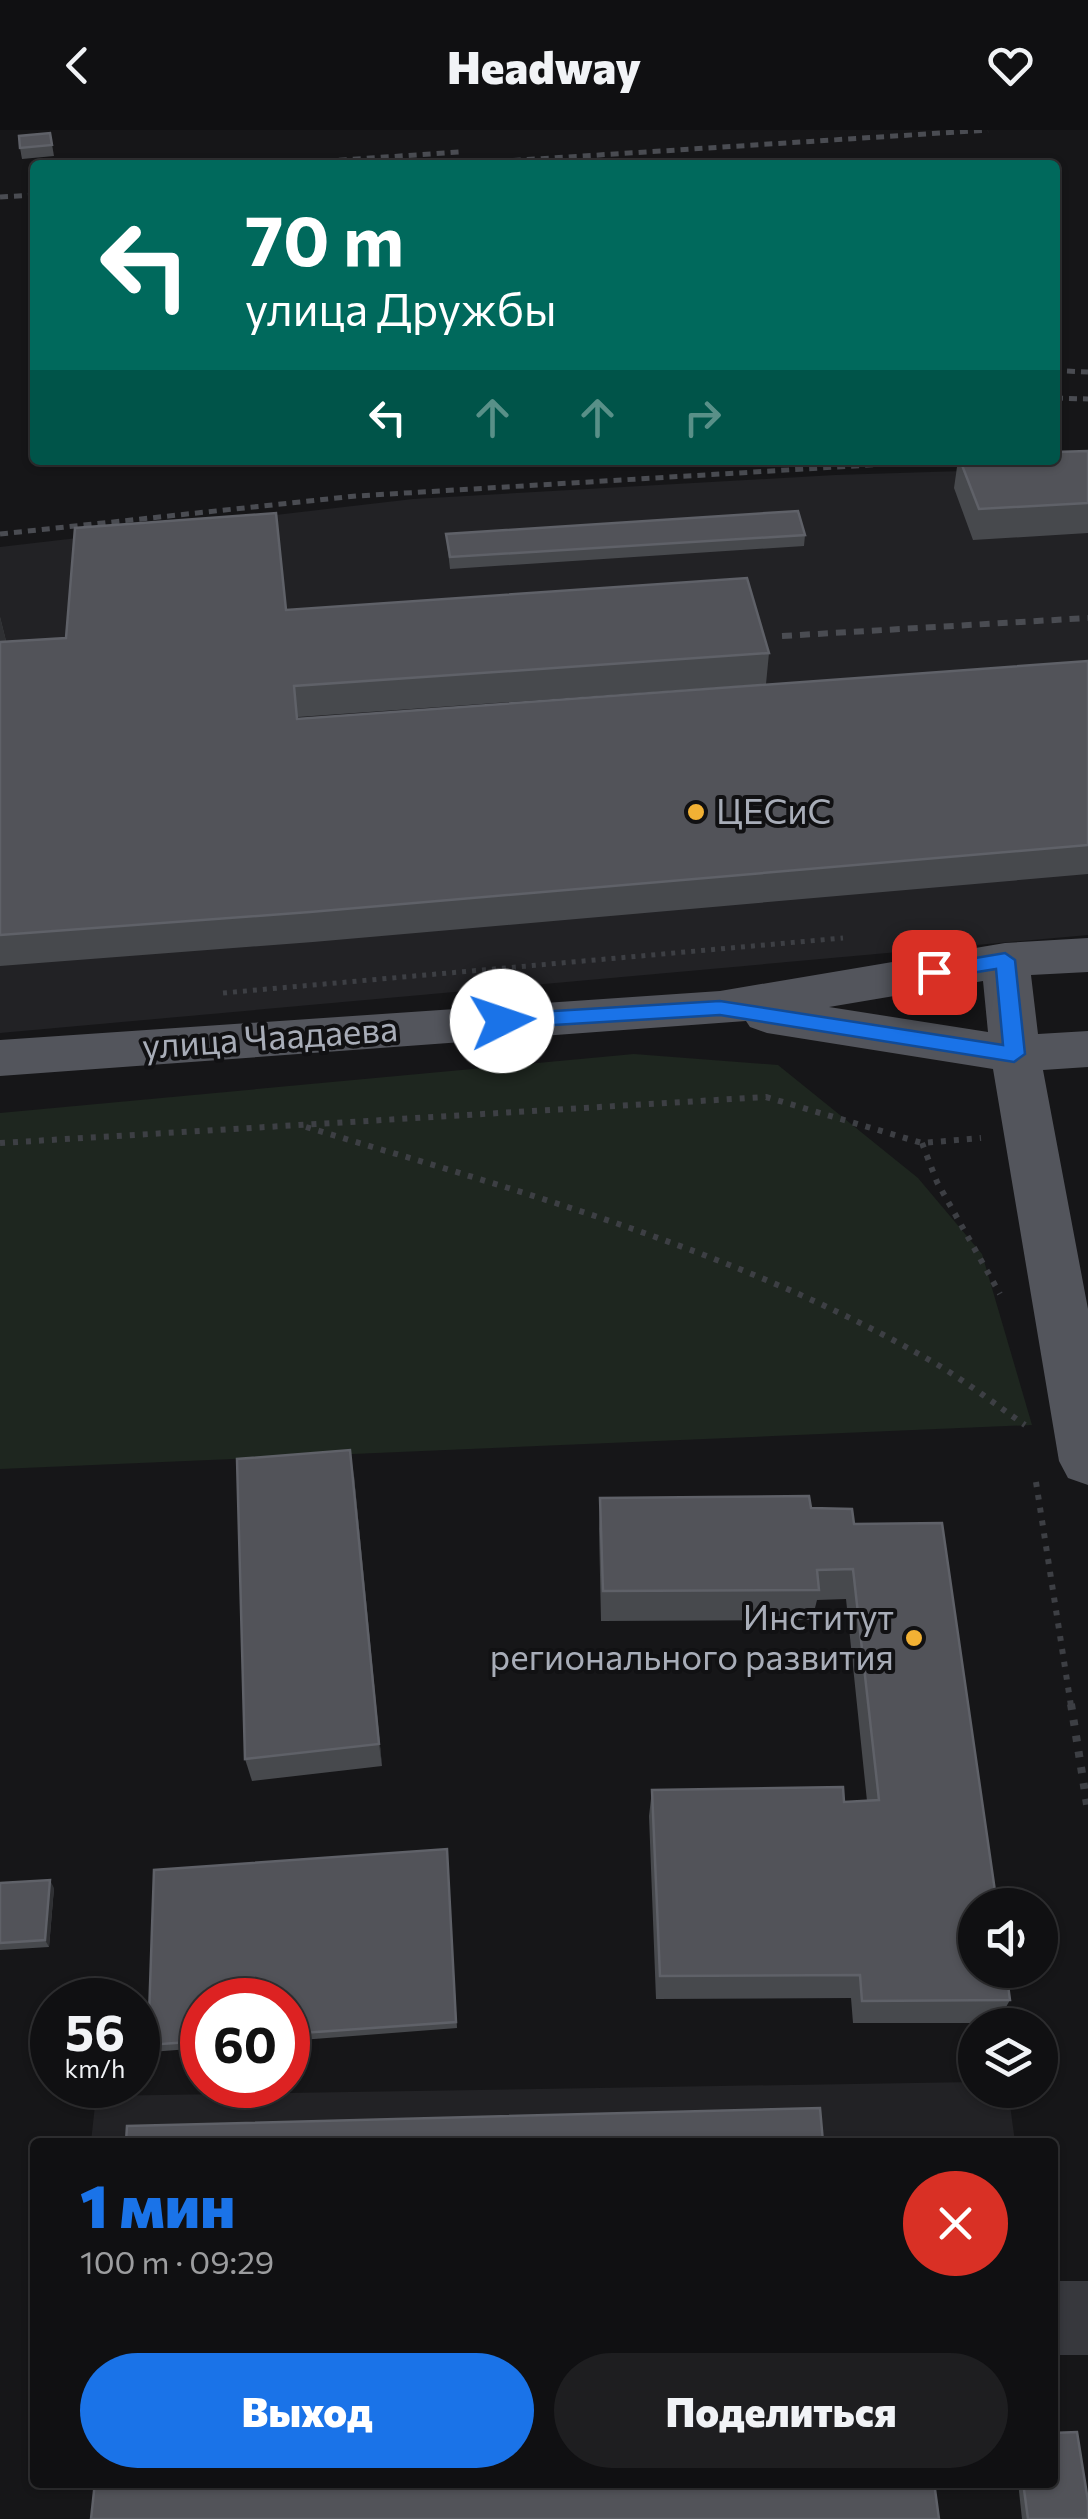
<!DOCTYPE html>
<html lang="ru">
<meta charset="utf-8">
<style>
:root{--surface:#101012;--page:#1e1e20;--text:#f1f3f6;--muted:#9c9d9f;--line:#303032;--accent:#1a73e8}
body{margin:0;font-family:Commissioner,sans-serif;background:var(--page);color:var(--text);height:100vh;display:flex;flex-direction:column;font-size:38px;white-space:nowrap}
*{box-sizing:border-box;margin:0}
p{font-size:32px;color:var(--muted)}
.icon{flex:none;width:55px;height:55px;fill:none;stroke:currentColor;stroke-width:2;stroke-linecap:round;stroke-linejoin:round}
.map{position:relative;flex:1;overflow:hidden}
.sheet{position:absolute;left:30px;top:2008px;width:1028px;height:350px;display:flex;flex-direction:column;background:var(--surface);border-radius:10px;box-shadow:0 2px 8px #0004,0 0 0 2px var(--line)}
.sheet>*{flex:none}
.banner{position:absolute;left:30px;top:30px;width:1030px;height:305px;border-radius:10px;box-shadow:0 2px 8px #0004,0 0 0 2px var(--line);background:#00695c;color:#fff;overflow:hidden}
.fabs{position:absolute;left:958px;top:1758px;display:grid;gap:20px}
.fabs a{display:grid;place-items:center;width:100px;height:100px;border-radius:50%;background:var(--surface);box-shadow:0 2px 8px #0004,0 0 0 2px var(--line);font-size:50px}
.speed{position:absolute;left:30px;top:1848px;display:flex;gap:20px;font-size:50px;font-weight:700;text-align:center}
.speed>*{display:grid;place-content:center;width:130px;height:130px;border-radius:50%;background:var(--surface);box-shadow:0 2px 8px #0004,0 0 0 2px var(--line);line-height:1}
.speed small{font-size:25px;font-weight:400}
.speed .limit{border:15px solid #d22;background:#fff;color:#111}
.pin{position:absolute;display:grid;place-items:center;width:85px;height:85px;color:#fff;margin:-42px;border-radius:20px;box-shadow:0 5px 15px #0006}
.me{position:absolute;width:110px;margin:-55px;rotate:86deg;stroke-linejoin:round;filter:drop-shadow(0 0 8px #0008)}
.turn{display:flex;align-items:center;gap:35px;height:210px;padding:0 50px;font-size:45px}
.turn .icon{width:130px;height:130px;stroke-width:2.5}
.turn b{display:block;font-size:70px;line-height:85px}
.lanes{display:flex;align-items:center;height:95px;padding:0 50px;background:#0003;justify-content:center;gap:50px;direction:ltr}
.lanes .off{opacity:.35}
.round{display:grid;place-items:center;flex:none;width:105px;height:105px;border-radius:52px;background:var(--page)}
.headline{display:flex;align-items:center;justify-content:space-between;height:170px;padding:0 50px}
h1{font-size:60px;font-weight:800;line-height:75px;color:var(--accent)}
.button{display:flex;gap:20px;margin-top:auto;padding:20px 50px}
.button a{flex:1;height:115px;border-radius:60px;background:var(--accent);color:#fff;font-size:40px;font-weight:800;line-height:115px;text-align:center}
.button a+a{background:var(--page);color:var(--text)}
header{display:flex;justify-content:space-between;align-items:center;height:130px;padding:0 50px;background:var(--surface);font-size:45px;font-weight:800}
.map>svg:first-child{display:block}
.built{fill:#222225}
.green{fill:#1e261f}
.lines{fill:none;stroke-linecap:round;stroke-linejoin:round}
.path-far2{stroke:#3d3f44;stroke-width:5;stroke-dasharray:4 6;stroke-linecap:butt}
.path-far1{stroke:#3d3f44;stroke-width:6;stroke-dasharray:5 8;stroke-linecap:butt}
.path{stroke:#3d3f44;stroke-width:8;stroke-dasharray:6 10;stroke-linecap:butt}
.minor{fill:#37383d;fill-rule:evenodd}
.major{fill:#53555c;fill-rule:evenodd}
.rail-far1{stroke:#4a4c52;stroke-width:5;stroke-dasharray:8 6;stroke-linecap:butt}
.rail{stroke:#4a4c52;stroke-width:6;stroke-dasharray:10 8;stroke-linecap:butt}
.wall{fill:#47494d}
.shaded-wall{fill:#2f3033}
.building{fill:#525359;stroke:#5f6168;stroke-width:2.5}
.route{fill:#1a73e8;stroke:#114b97;stroke-width:2.5}
.poi-dot{fill:#f2b134;stroke:#111113;stroke-width:4}
.labels{text-anchor:middle;stroke-width:8;stroke-linejoin:round;paint-order:stroke}
.poi-label{font-size:35px;fill:#a8adb8;stroke:#111113;text-anchor:start}
.street-label{font-size:35px;fill:#a8adb8;stroke:#111113}
</style>
<header><svg class="icon" aria-label="back" viewBox="0 0 24 24"><path d="M15 5l-7 7 7 7"/></svg>Headway<svg class="icon" aria-label="heart" viewBox="0 0 24 24"><path d="M12 20l-8-8c-3-5 5-10 8-4 3-6 11-1 8 4z"/></svg></header>
<div class="map">
<svg width="1088" height="2389" viewBox="0 0 1088 2389">
<rect width="100%" height="100%" fill="#161618"/>
<g class="built">
<polygon points="1088,337 1088,805 0,903 0,417 413,369 835,345"/>
<polygon points="975,1952 975,1960 1008,1960 1015,2012 91,2012 96,1966"/>
</g>
<polygon class="green" points="634,924 778,935 918,1048 982,1124 1032,1295 0,1339 0,983"/>
<g class="lines">
<polyline class="path-far2" points="223,863 843,808"/>
<g class="path-far1">
<path d="M306,997C512,1059 736,1120 924,1227C959,1246 992,1272 1025,1295"/>
<polyline points="0,1013 766,967 922,1013 981,1008"/>
<polyline points="922,1013 937,1052 1000,1164"/>
<polyline points="1036,1352 1071,1576"/>
</g>
<polyline class="path" points="1071,1574 1088,1681"/>
<rect class="minor" x="1052" y="2151" width="36" height="74"/>
<path class="major" d="M1088,808V842L1031,845L1038,904L1088,901V937L1043,940L1088,1179V1355L1068,1348L1059,1331L993,939L767,903L750,897L746,891L0,946V910L720,861L1005,813ZM983,851L988,902L829,877Z"/>
<g class="rail-far1">
<polyline points="269,35 459,22"/>
<polyline points="443,35 988,0"/>
<polyline points="0,67 35,65"/>
<polyline points="1067,241 1088,242"/>
<polyline points="1055,268 1088,269"/>
<polyline points="0,404 356,366 953,330"/>
</g>
<polyline class="rail" points="782,506 1088,488"/>
</g>
<g class="wall">
<polygon points="50,3 54,26 22,29 20,18"/>
<polygon points="1088,321 1088,403 973,410 954,358 958,330 1055,330"/>
<polygon points="446,404 805,405 804,416 450,439"/>
<polygon points="286,479 769,523 766,554 298,587 298,589 1088,531 1088,744 313,812 0,836 0,487 6,511 66,508"/>
<polygon points="354,1346 382,1636 252,1651 245,1629"/>
<polygon points="600,1368 811,1378 854,1394 1010,1870 997,1893 853,1893 851,1868 656,1869 649,1686 652,1660 844,1672 867,1671 846,1469 817,1470 812,1490 601,1491 599,1399"/>
<polygon points="447,1719 457,1898 288,1911 288,1870 202,1870 202,1918 151,1922 148,1915 154,1740"/>
<polygon points="0,1753 54,1758 49,1817 0,1820"/>
<polygon points="1018,2352 1052,2352 1088,2389 1022,2389"/>
</g>
<g class="shaded-wall">
<polygon points="0,487 6,511 0,525"/>
<polygon points="350,1320 354,1346 382,1636 379,1614"/>
<polygon points="50,1750 54,1758 49,1817 45,1810"/>
</g>
<g class="building">
<polygon points="50,3 52,15 20,18 19,6"/>
<polygon points="1088,321 1088,373 979,379 960,330 1055,330 1055,322"/>
<polygon points="798,381 805,405 450,427 446,404"/>
<polygon points="276,383 286,480 747,448 769,523 294,556 297,589 1088,531 1088,715 310,782 0,805 0,512 66,508 75,398"/>
<polygon points="350,1320 379,1614 245,1629 237,1329"/>
<polygon points="809,1366 811,1378 852,1379 854,1394 942,1393 997,1775 975,1775 975,1840 1006,1840 1010,1870 862,1871 860,1845 660,1846 652,1660 843,1657 844,1672 879,1670 853,1439 817,1440 819,1460 603,1461 600,1368"/>
<polygon points="447,1719 456,1892 288,1904 288,1870 202,1870 202,1911 148,1915 154,1740"/>
<polygon points="50,1750 45,1810 0,1813 0,1753"/>
<polygon points="820,1978 823,2012 126,2012 127,1996"/>
<polygon points="1077,2302 1088,2371 1088,2389 1028,2389 1023,2352 1052,2352 1052,2303"/>
<polygon points="95,2352 934,2352 939,2389 91,2389"/>
</g>
<polygon class="route" points="1005,823 1015,830 1025,924 1014,932 720,885 502,898 492,891 502,884 720,871 1003,915 996,839 934,849 924,842 934,835"/>
<g class="poi-dot">
<circle cx="696" cy="682" r="10"/>
<circle cx="914" cy="1508" r="10"/>
</g>
<g class="labels">
<g class="poi-label">
<text x="716" y="694">ЦЕСиС</text>
<text x="894" y="1500" text-anchor="end">Институт<tspan x="894" dy="40">регионального развития</tspan></text>
</g>
<g class="street-label">
<text transform="translate(270 908) rotate(-4)" y="12">улица Чаадаева</text>
</g>
</g>
</svg>
<div class="fabs">
<a><svg class="icon" aria-label="sound" viewBox="0 0 24 24"><path d="M4 9h4l5-4v14l-5-4H4zM17 9q2 3 0 6"/></svg></a>
<a><svg class="icon" aria-label="layers" viewBox="0 0 24 24"><path d="M12 4l9 5-9 5-9-5zM3 14l9 5 9-5"/></svg></a>
</div>
<div class="speed"><div>56<small>km/h</small></div><div class="limit">60</div></div>
<div class="pin" style="left:934px;top:842px;background:#d93025"><svg class="icon" aria-label="arrive" viewBox="0 0 24 24"><path d="M6 21V4h12l-3 4 3 4H6"/></svg></div>
<svg class="me" style="left:502px;top:891px" viewBox="-20 -20 40 40"><circle r="19" fill="#fff"/><path d="M0-13L10 11 0 6-10 11z" fill="#1a73e8"/></svg>
<div class="banner">
<div class="turn"><svg class="icon" aria-label="left" viewBox="0 0 24 24"><path d="M17 20v-9H6M10 6l-5 5 5 5"/></svg><div><b>70 m</b>улица Дружбы</div></div>
<div class="lanes"><svg class="icon" aria-label="left" viewBox="0 0 24 24"><path d="M17 20v-9H6M10 6l-5 5 5 5"/></svg><svg class="icon off" aria-label="ahead" viewBox="0 0 24 24"><path d="M12 20V5M6 11l6-6 6 6"/></svg><svg class="icon off" aria-label="ahead" viewBox="0 0 24 24"><path d="M12 20V5M6 11l6-6 6 6"/></svg><svg class="icon off" aria-label="right" viewBox="0 0 24 24"><path d="M7 20v-9h11M14 6l5 5-5 5"/></svg></div>
</div>
<section class="sheet">
<div class="headline"><div><h1>1 мин</h1><p>100 m · 09:29</p></div><a class="round" style="background:#d93025;color:#fff"><svg class="icon" aria-label="close" viewBox="0 0 24 24"><path d="M6 6l12 12M18 6L6 18"/></svg></a></div>
<div class="button"><a>Выход</a><a>Поделиться</a></div>
</section>
</div>
